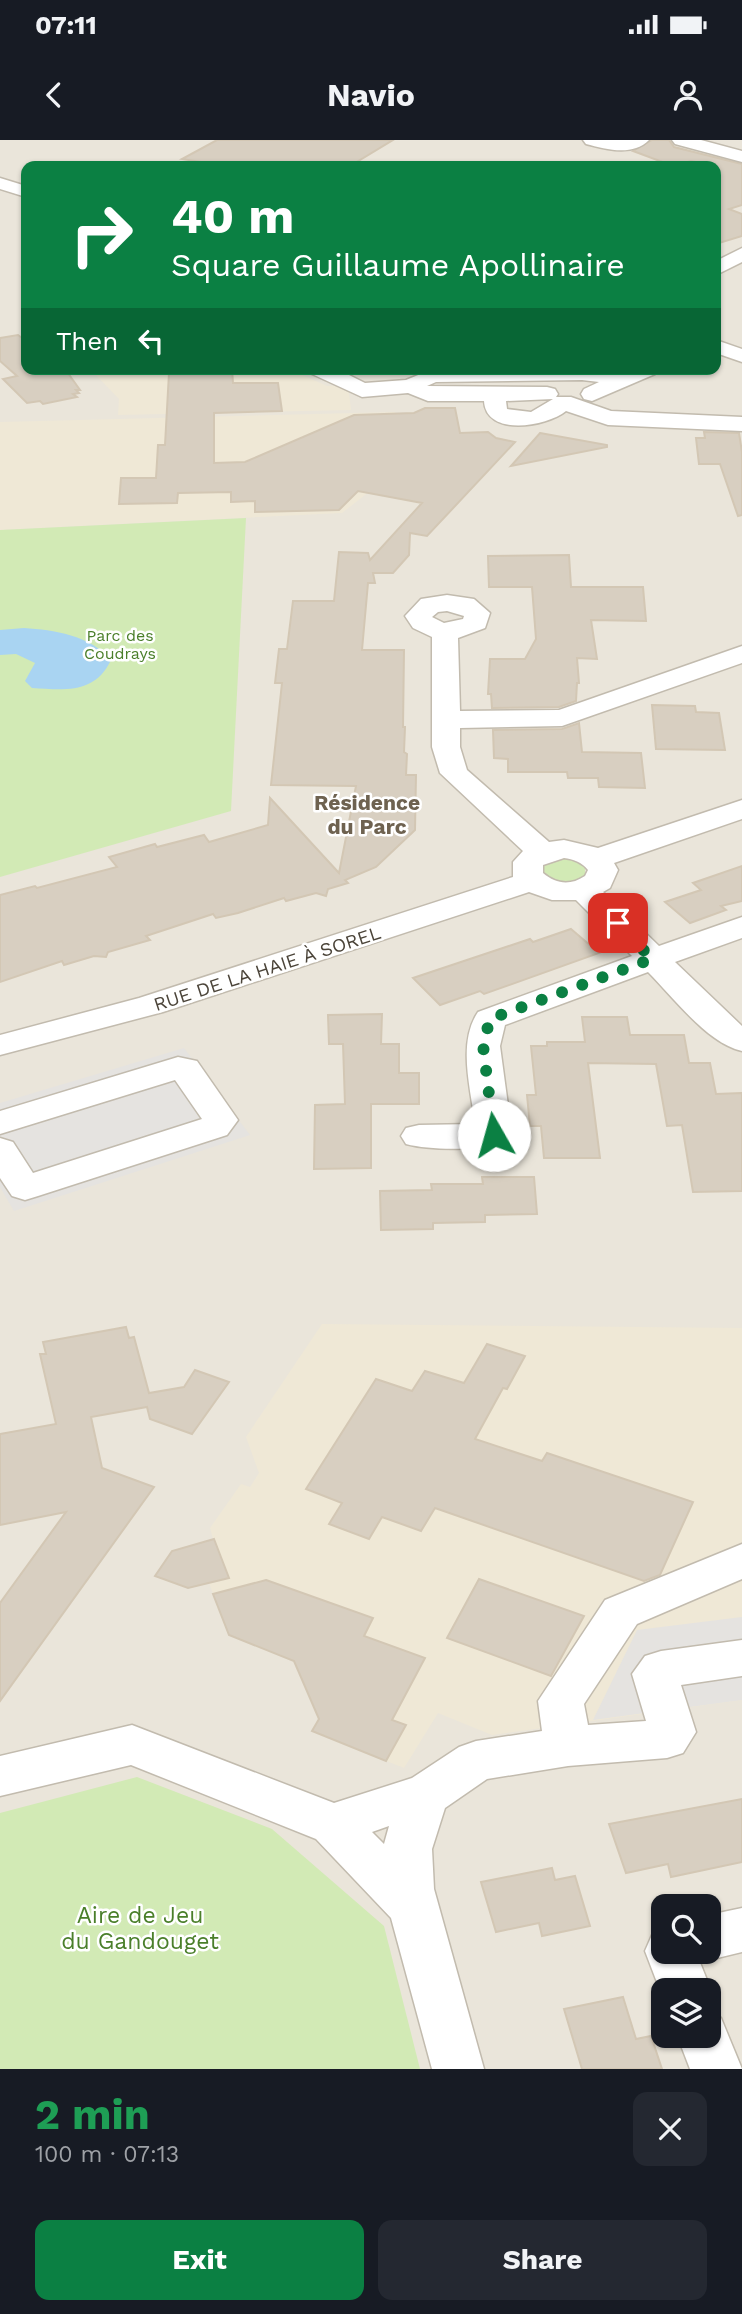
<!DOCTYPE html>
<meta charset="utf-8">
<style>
:root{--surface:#171b24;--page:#242831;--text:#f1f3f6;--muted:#9ea1a6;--accent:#0b8043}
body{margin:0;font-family:"Work Sans",sans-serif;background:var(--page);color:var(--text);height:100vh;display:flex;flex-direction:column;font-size:26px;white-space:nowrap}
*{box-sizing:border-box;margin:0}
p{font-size:23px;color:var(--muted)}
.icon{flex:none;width:38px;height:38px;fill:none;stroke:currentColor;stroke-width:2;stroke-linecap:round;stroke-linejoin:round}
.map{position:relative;height:1929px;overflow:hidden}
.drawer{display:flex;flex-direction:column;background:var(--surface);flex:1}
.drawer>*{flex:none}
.banner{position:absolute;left:21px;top:21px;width:700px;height:214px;border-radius:14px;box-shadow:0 2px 5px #0004;background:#0b8043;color:#fff;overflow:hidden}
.fabs{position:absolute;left:651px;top:1754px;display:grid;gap:14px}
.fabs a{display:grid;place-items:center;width:70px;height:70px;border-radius:14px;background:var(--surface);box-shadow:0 2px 5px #0004;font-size:35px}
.pin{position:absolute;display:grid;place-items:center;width:60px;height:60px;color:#fff;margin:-30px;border-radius:14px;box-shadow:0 4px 10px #0006}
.me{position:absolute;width:77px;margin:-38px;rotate:353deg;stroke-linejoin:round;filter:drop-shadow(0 0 5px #0008)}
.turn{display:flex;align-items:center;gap:24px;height:147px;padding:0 35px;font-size:32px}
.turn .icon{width:91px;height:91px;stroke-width:2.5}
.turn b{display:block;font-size:49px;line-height:60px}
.then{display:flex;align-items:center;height:66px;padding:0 35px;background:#0003;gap:14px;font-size:26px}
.round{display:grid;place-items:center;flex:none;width:74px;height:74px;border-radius:14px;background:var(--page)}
.summary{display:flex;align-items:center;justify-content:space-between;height:119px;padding:0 35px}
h1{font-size:42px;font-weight:700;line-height:52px;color:#1e9e55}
.button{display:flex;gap:14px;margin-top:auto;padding:14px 35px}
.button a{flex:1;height:80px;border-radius:14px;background:var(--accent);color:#fff;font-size:28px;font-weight:700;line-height:80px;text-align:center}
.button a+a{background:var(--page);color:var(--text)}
.status{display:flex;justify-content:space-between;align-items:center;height:49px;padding:0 35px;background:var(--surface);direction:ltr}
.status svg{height:19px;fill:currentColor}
header{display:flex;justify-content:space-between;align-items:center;height:91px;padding:0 35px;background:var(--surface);font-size:32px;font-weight:700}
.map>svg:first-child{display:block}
.residential{fill:#eae5da;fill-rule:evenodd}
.education{fill:#efe8d6}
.green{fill:#d2eab5}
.parking{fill:#e5e3e0}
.water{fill:#a9d4f2}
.building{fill:#d8cfc1;stroke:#d3c7b4;stroke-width:2}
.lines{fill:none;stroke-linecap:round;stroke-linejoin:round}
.minor-casing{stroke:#c2bbae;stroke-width:3}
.minor{fill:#fff;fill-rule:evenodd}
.route{stroke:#0b8043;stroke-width:12;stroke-dasharray:0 21.6}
.labels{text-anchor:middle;stroke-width:5;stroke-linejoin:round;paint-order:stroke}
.far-park-label{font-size:16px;fill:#4a7f2a;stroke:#fff}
.street-label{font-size:19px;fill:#4b4439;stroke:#fff}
.neighbourhood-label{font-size:21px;font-weight:bold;fill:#6e6250;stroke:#fff}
.near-park-label{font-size:23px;fill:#4a7f2a;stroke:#fff}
</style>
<div class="status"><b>07:11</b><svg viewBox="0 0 49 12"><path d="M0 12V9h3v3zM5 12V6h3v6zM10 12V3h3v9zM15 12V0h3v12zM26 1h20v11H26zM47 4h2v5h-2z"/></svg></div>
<header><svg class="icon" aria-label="back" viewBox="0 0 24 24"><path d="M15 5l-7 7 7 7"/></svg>Navio<svg class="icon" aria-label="person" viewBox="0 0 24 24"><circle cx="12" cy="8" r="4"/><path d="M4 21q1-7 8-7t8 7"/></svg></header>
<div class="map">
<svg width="742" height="1929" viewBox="0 0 742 1929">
<rect width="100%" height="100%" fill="#f6f3ec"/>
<path class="residential" d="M0,0H742V1929H0ZM26,26H716V229H26ZM663,1766H709V1811H663ZM663,1850H709V1895H663Z"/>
<g class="education">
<polygon points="90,229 289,229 327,246 348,245 351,270 118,275 119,259"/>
<polygon points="395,272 402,326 342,373 0,390 0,282"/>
<polygon points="322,1184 742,1188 742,1560 492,1595 438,1573 404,1628 312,1591 319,1579 294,1521 229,1495 209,1443 188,1448 155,1436 172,1411 213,1399 210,1388 241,1344 250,1347 259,1333 246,1297"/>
</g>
<g class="green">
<polygon points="246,378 231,671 0,737 0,390"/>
<path d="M562,718L576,721L585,727V735C572,746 558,743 544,735L542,727L545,724Z"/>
<polygon points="137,1637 272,1689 384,1786 420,1929 0,1929 0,1673"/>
</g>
<g class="parking">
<polygon points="184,908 250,995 14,1071 0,1047 0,963"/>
<polygon points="742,1477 742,1560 593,1580 637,1490"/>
</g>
<path class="water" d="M24,488C54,490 90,495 111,520C95,554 65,550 32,548L25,541L35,523L16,514L0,515V490Z"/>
<g class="building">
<polygon points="217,0 393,0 350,26 226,26 182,19"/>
<polygon points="652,0 669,0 674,7 742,24 742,65 729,69 742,74 742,96 716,104 716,26 691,21 673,26 633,11"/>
<polygon points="18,195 26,201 26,229 65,229 80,250 76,250 79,253 73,254 77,257 43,264 40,261 27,263 3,239 17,236 0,221 0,198"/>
<polygon points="207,229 232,229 233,243 278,243 282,271 214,273 214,323 245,322 354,275 414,273 425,268 455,268 460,293 488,292 496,298 515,302 427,396 410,393 409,415 393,433 373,433 375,443 368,443 362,510 404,510 403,587 405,587 404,612 407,614 406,635 416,635 415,690 376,727 345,740 348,743 328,749 326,756 316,753 286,761 284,758 238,773 216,778 213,774 146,796 150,800 108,812 106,817 94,816 64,825 62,821 0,842 0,755 35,746 37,748 117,727 109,717 155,704 157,707 204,695 209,702 268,685 270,658 339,733 356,646 271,645 282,543 275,543 279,509 287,509 293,461 334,461 339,412 368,413 370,420 422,363 358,351 339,370 255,372 255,361 231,362 231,352 178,353 177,363 119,364 121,338 156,338 158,305 165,305 169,233 207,232"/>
<polygon points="704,292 739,293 742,312 742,375 738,376 720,324 699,324 696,298 705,298"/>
<polygon points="540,293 607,305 607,307 511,326"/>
<polygon points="569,415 571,447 643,447 646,481 591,480 597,519 577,518 579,543 577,543 576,561 559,567 492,568 491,554 488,554 490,519 525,519 536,499 532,447 489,447 488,416"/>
<polygon points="652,565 695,566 696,572 719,573 725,610 656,609"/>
<polygon points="579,583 582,612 641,613 645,648 599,647 598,638 568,638 567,632 508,632 508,619 494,618 493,590 562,589"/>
<polygon points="742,726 742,761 721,766 726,770 690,783 665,762 701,750 693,743"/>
<polygon points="571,789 599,813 484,854 480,851 440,865 413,838 530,799 533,802"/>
<polygon points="382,874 381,904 399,904 399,933 419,933 419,964 371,964 371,1028 314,1029 315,965 345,964 343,904 329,904 328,875"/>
<polygon points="582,877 627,877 630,895 684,895 689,923 710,923 716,954 742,953 742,1051 693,1052 682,985 667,986 656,924 588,923 600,1018 544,1018 541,986 530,986 527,955 536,955 531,906 547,906 547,902 585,902"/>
<polygon points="482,1037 534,1037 537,1074 485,1075 485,1082 433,1083 433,1089 381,1090 380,1051 432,1050 431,1044 483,1044"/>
<polygon points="126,1187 129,1198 134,1197 149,1253 184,1247 195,1230 229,1242 192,1294 150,1279 147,1267 91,1277 102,1328 154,1347 0,1561 0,1463 66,1372 0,1385 0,1294 56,1284 40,1214 46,1214 43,1202"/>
<polygon points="487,1204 525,1216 507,1249 503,1248 475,1299 542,1321 547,1313 693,1362 660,1435 644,1441 435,1368 421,1391 382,1377 369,1399 329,1384 342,1363 306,1349 376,1239 412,1251 425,1231 464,1243"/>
<polygon points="214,1399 229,1438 188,1448 155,1436 172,1411"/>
<polygon points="479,1439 584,1476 551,1536 447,1498"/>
<polygon points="266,1440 373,1478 364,1496 425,1518 392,1580 406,1585 386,1621 312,1591 319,1579 294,1521 229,1495 213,1454"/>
<polygon points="742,1659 742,1722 671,1737 668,1724 626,1733 609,1684"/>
<polygon points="552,1728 555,1740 575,1736 590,1786 542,1796 539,1783 496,1792 481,1742"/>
<polygon points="623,1857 636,1899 651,1896 662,1929 582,1929 564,1869"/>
</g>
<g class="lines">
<g class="minor-casing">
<g id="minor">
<path d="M583,0H649C632,17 606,9 586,4Z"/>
<polygon points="672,0 701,0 742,11 742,22 675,4"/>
<polygon points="0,38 26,46 26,57 0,49"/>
<polygon points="742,108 742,122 716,135 716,121"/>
<polygon points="716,200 742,209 742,222 716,213"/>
<path d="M309,229H337L365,243L406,240L433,229H604L617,235L629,229H658L655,234L592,261L584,259L581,254L584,249L599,242L582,240L436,242L427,246L547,247L555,249L558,254L556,257H571L611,271L742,277V291L608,285L566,271C546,287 486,297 484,261H428L408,253L362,257L312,234ZM553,259L531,272L507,269L506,261Z"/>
<path d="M447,455L474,459L490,473L485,488L458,498L460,571L559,570L742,506V523L562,586L460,588V607L467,630L549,702L564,700L598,708L742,660V679L614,723L618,730L610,748L603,752L659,806L742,777V798L675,822L742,886V911C707,903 674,858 648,832L505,885L500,906L512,995L507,1003C481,1010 432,1011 406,1004L401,996L406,988L419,985L475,984C471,949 457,903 478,872L632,816L576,760H552L529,752L163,872L0,915V895L139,858L513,737V722L523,711L440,633L432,607V497L413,488L405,476L421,459ZM447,471L464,476L463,479L444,483L432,477L438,472ZM564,718C573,719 582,722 588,730L585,736C570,746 556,744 543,733V725Z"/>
<polygon points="178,917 197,921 238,980 227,995 38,1056 25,1060 12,1056 0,1038 0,998 13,1002 33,1033 202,979 175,940 0,994 0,971"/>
<path d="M742,1404V1439L637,1484L584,1564L588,1585L646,1581L632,1534L645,1516L661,1511L742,1500V1536L681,1545L696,1592L683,1613L667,1618L568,1626L487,1639L445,1668L432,1709L434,1749L484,1929H432L391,1778L316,1699L131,1625L0,1656V1616L132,1585L334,1663L412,1638L459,1607L476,1601L542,1591L538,1561L605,1460ZM389,1686L384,1704L372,1692Z"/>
<polygon points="742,1768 742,1812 709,1820 697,1815 711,1850 709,1854 709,1850 663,1850 663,1858 645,1811 652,1795 663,1791 663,1811 709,1811 709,1775"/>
<polygon points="709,1873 721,1878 742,1929 690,1929 677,1895 709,1895"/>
</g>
</g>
<use href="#minor" class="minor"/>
</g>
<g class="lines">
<polyline class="route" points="494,995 483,905 490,879 652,819 618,783"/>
</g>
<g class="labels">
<g class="far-park-label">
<text x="120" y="501">Parc des<tspan x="120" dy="18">Coudrays</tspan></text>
</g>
<g class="street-label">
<text transform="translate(267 828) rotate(-18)" y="7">RUE DE LA HAIE À SOREL</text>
</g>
<g class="neighbourhood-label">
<text x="367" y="670">Résidence<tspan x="367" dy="24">du Parc</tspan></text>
</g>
<g class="near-park-label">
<text x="140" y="1783">Aire de Jeu<tspan x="140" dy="26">du Gandouget</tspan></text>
</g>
</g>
</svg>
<div class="fabs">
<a><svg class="icon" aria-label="search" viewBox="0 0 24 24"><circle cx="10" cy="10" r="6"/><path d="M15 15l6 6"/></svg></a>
<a><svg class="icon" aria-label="layers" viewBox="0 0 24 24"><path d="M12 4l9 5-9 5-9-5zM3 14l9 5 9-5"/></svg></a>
</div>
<div class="pin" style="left:618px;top:783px;background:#d93025"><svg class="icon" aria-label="arrive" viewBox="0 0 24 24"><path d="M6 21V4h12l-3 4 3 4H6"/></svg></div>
<svg class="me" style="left:494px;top:995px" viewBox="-20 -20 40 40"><circle r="19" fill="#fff"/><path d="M0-13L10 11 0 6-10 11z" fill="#0b8043"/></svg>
<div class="banner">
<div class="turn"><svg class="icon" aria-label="right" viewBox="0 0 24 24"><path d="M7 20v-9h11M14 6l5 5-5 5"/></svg><div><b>40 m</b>Square Guillaume Apollinaire</div></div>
<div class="then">Then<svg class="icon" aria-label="left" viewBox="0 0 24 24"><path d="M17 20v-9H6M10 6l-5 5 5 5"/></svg></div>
</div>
</div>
<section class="drawer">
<div class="summary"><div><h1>2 min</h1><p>100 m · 07:13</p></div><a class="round"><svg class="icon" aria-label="close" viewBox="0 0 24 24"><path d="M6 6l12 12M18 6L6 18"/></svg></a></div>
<div class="button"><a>Exit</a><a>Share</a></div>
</section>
